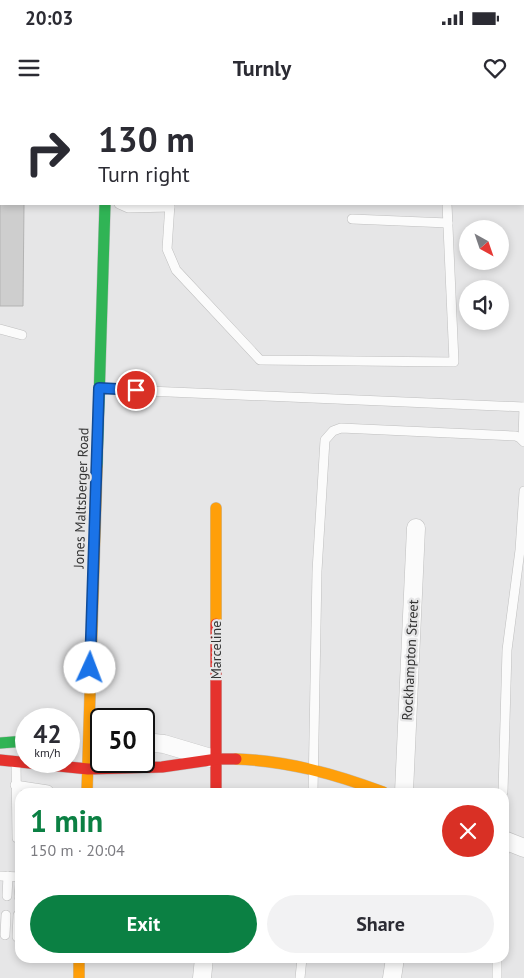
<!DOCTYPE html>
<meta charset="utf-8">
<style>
:root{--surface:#fff;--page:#f2f2f3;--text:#2b2b33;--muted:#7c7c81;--accent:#0b8043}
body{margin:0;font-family:"PT Sans",sans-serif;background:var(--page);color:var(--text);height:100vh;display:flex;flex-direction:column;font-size:19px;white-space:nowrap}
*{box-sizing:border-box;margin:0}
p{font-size:16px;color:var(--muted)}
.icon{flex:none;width:28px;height:28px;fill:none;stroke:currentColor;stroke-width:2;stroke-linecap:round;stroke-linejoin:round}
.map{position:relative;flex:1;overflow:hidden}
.drawer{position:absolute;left:15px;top:688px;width:494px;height:175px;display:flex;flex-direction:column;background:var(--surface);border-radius:15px;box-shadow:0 2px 8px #0003}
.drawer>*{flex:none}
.banner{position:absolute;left:0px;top:0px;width:525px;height:105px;box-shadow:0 2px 8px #0003;background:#fff;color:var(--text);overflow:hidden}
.needle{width:32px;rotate:140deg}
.tools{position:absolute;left:459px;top:120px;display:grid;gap:10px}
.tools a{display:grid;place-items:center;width:50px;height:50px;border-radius:50%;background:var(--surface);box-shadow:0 2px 8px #0003;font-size:25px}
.speed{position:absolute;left:15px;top:608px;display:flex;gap:10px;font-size:25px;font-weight:700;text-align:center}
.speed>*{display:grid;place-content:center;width:65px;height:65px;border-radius:50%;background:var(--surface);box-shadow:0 2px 8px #0003;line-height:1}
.speed small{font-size:12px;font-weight:400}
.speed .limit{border:2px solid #111;border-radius:8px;background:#fff;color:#111}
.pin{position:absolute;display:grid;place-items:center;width:42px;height:42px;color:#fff;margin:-21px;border:2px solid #fff;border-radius:50%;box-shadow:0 1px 5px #0007}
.me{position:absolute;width:55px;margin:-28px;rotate:2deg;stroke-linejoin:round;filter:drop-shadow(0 0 4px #0008)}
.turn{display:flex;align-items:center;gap:18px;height:105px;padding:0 15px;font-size:22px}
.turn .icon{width:65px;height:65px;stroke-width:2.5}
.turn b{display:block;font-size:35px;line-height:42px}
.round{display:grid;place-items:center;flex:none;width:52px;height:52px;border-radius:26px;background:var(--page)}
.overview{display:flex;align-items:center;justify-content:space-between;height:85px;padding:0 15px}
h1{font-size:30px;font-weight:800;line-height:38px;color:var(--accent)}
.primary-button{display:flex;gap:10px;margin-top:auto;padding:10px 15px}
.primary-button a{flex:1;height:58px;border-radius:30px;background:var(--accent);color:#fff;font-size:20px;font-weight:800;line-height:58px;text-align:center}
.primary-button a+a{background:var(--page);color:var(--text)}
.status{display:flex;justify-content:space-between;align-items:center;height:35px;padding:0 25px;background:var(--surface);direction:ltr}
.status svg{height:14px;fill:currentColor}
header{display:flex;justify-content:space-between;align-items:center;height:65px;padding:0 15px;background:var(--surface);font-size:22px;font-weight:800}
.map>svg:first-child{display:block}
.building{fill:#cecece;stroke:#b3b3b3}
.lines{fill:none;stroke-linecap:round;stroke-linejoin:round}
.lane-casing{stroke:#bfbfbf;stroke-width:10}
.street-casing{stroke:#bfbfbf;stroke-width:19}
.fast-casing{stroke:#bfbfbf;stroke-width:12}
.slow-casing{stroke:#bfbfbf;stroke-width:12}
.jam-casing{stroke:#bfbfbf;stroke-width:12}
.lane{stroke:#fbfbfb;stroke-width:9}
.street{stroke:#fbfbfb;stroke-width:18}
.fast{stroke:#30b455;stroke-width:11}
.slow{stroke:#ff9f0a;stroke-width:11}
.jam{stroke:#e5322d;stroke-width:11}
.route-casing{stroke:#114b97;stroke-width:12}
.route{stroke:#1a73e8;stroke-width:9}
.labels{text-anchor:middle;stroke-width:4.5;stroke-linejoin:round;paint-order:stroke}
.street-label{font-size:14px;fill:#343434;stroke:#e6e6e7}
</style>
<div class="status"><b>20:03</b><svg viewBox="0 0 49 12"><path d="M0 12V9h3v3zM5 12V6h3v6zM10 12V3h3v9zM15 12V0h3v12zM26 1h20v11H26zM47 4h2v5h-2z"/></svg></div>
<header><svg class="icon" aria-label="menu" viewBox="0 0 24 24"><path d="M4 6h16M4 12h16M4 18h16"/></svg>Turnly<svg class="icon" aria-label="heart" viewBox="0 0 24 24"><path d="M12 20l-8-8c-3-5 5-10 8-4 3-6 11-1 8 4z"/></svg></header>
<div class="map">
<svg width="524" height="878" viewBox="0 0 524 878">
<rect width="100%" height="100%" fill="#e6e6e7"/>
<polygon class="building" points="0,0 25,0 1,1 1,104 24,104 23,206 0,206"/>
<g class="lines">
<g class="lane-casing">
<g id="lane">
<polyline points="162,0 162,1"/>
<polyline points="442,0 442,1"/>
<polyline points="119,104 128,108 170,107"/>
<polyline points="170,104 167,149 176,170 260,260 454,262 447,104"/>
<polyline points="352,119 448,123"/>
<polyline points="0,229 22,235"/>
<polyline points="100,289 524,307"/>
<polyline points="523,340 524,307"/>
<polyline points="16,662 17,738 20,739"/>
<polyline points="15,685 48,690 50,692"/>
<polyline points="313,692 317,471 325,340 333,331 341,328 516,336 520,338 524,342"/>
<polyline points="503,692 507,550 520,450 524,391"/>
<polyline points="504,754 506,741"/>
<polyline points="0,776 20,777"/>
<polyline points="7,796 8,776"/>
<polyline points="19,797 20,785"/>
<polyline points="5,835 6,815"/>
<polyline points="17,837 18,815"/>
<polyline points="497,858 497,878"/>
<polyline points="300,878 302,858"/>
</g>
</g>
<g class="street-casing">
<g id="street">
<polyline points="144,642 164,644 211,658"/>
<polyline points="404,692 416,428"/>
<polyline points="504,740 524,748"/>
<polyline points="202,878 204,858"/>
<polyline points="392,878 395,858"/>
</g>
</g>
<g class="fast-casing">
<g id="fast">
<polyline points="97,366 105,104"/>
<polyline points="0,643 26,641"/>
</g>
</g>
<g class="slow-casing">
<g id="slow">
<polyline points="108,0 108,1"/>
<polyline points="216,408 216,524"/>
<path d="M236,659C288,661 335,674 383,692"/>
<polyline points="87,692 97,366"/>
<polyline points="79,858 79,878"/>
</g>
</g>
<g class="jam-casing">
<g id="jam">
<polyline points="216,524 216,692"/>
<polyline points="0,660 88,669 162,667 217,659 236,659"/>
</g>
</g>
<use href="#lane" class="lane"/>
<use href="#street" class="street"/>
<use href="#fast" class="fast"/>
<use href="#slow" class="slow"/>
<use href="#jam" class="jam"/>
</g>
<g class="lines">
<g class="route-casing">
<polyline id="route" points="90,568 99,288 136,290"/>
</g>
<use href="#route" class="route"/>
</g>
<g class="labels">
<g class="street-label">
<text transform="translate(81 398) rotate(-88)" y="5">Jones Maltsberger Road</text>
<text transform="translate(216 550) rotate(-90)" y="5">Marceline</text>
<text transform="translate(410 560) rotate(-87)" y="5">Rockhampton Street</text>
</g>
</g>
</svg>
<div class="tools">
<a><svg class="needle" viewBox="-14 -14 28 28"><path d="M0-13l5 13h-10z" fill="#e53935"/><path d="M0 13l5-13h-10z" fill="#7c7c81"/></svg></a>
<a><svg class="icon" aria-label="sound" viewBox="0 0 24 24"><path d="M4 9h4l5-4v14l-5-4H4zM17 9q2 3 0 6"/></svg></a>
</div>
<div class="speed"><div>42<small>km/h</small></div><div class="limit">50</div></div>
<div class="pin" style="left:136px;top:290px;background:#d93025"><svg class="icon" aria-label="arrive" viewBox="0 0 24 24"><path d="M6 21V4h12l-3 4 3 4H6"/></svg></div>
<svg class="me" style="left:90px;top:568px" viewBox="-20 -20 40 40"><circle r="19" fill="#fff"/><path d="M0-13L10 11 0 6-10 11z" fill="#1a73e8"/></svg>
<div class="banner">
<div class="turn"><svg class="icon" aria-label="right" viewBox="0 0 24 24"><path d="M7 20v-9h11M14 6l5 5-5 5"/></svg><div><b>130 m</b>Turn right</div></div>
</div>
<section class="drawer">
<div class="overview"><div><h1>1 min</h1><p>150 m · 20:04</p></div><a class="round" style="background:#d93025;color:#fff"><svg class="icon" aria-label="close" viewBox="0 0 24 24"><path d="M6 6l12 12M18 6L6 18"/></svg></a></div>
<div class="primary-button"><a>Exit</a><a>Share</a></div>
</section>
</div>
